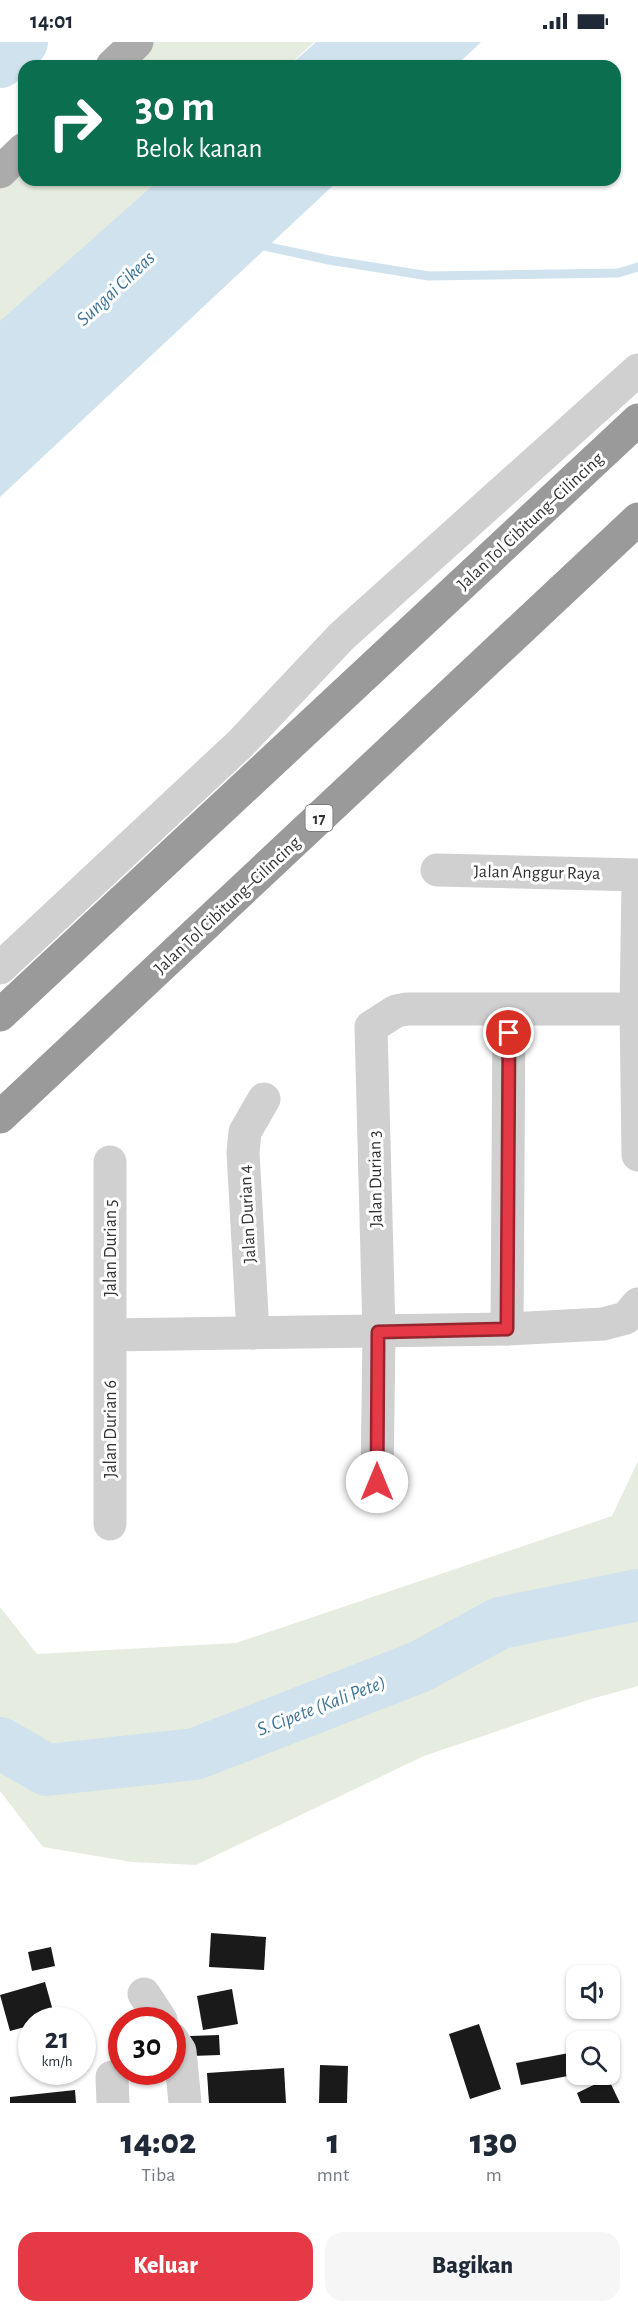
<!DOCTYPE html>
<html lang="id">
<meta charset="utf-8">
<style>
:root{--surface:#fff;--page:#f6f6f7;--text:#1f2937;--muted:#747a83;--accent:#e63946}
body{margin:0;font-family:"Alegreya Sans",sans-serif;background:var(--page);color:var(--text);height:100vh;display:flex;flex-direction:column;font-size:22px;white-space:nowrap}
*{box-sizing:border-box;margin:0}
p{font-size:20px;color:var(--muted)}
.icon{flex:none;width:33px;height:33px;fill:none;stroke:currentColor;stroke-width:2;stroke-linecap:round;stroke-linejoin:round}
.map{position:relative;height:2061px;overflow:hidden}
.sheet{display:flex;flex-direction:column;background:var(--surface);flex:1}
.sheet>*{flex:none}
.guide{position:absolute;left:18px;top:18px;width:603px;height:126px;border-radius:18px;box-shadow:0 2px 4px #0004;background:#0b6e4f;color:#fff;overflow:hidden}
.tools{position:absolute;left:566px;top:1923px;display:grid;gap:12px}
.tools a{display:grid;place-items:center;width:54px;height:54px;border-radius:12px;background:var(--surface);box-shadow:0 2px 4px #0004;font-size:30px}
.speed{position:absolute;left:18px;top:1965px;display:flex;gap:12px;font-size:30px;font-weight:700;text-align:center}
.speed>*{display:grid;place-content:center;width:78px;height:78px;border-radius:50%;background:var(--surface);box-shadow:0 2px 4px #0004;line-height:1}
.speed small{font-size:15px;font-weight:400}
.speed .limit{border:9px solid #d22;background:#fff;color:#111}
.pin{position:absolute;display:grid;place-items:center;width:51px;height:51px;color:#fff;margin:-26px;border:3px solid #fff;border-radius:50%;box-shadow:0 2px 6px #0007}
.me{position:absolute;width:66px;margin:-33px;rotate:0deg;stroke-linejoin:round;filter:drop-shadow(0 0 4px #0008)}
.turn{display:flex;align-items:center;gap:21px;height:126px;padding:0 18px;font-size:27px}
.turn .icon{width:78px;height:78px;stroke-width:2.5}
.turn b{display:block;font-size:42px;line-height:51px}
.eta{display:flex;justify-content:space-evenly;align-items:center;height:102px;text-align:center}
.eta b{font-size:36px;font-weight:800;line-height:42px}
.cta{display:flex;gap:12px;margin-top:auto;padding:12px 18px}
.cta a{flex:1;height:69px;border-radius:18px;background:var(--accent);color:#fff;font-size:24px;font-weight:800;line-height:69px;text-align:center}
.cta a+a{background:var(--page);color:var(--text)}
.status{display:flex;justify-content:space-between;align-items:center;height:42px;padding:0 30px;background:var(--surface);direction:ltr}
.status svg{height:16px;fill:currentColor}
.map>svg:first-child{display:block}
.green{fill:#e6ecdf}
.water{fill:#cfe2ee}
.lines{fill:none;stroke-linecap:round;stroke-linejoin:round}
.stream{stroke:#cfe2ee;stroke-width:9}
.river{stroke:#cfe2ee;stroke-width:52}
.building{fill:#1a1a1a}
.minor{stroke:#d0d0d0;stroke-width:33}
.major{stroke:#ababab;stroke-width:33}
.highway{stroke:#9a9a9a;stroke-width:33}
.route-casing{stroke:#96252e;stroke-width:15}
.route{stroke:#e63946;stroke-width:10}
.labels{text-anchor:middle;stroke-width:6;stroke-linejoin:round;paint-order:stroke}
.shield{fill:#fff;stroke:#707070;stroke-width:1.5}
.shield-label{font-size:16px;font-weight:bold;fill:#333}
.street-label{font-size:18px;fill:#333;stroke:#fff}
.water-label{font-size:20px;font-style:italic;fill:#3f7597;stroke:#fff}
</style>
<div class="status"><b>14:01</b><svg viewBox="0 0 49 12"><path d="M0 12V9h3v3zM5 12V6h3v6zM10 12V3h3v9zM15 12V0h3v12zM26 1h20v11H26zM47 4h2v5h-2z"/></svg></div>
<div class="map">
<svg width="638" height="2061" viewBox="0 0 638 2061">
<rect width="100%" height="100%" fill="#fff"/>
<g class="green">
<polygon points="141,0 314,0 288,24 116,24"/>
<polygon points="24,111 24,138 161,138 0,282 0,134"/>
<polygon points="638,1419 638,1644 591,1657 424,1714 196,1823 132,1820 43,1805 0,1749 0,1565 37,1612 236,1601 612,1474"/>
</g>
<g class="water">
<polygon points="316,0 481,0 456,24 289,24"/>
<polygon points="159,138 339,138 0,455 0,279"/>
</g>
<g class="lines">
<polyline class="stream" points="255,202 329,218 429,234 618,231 638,225"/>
<g class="river">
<polyline points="0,20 22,0"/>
<polyline points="0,1701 47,1728 195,1712 419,1625 500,1581 638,1553"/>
</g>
</g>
<g class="building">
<polygon points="211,1891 266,1895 264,1928 209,1925"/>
<polygon points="51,1905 55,1924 32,1929 28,1910"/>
<polygon points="45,1940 55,1976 32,1978 32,1983 10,1989 0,1953"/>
<polygon points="232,1947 238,1982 203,1988 197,1954"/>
<polygon points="479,1982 501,2047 470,2057 449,1992"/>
<polygon points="219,1993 220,2013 191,2014 190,1994"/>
<polygon points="569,2011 573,2033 521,2043 516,2021"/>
<polygon points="320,2023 348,2024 347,2061 319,2061"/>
<polygon points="284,2026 286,2061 209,2061 207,2031"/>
<polygon points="608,2036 620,2061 581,2061 577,2051"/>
<polygon points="75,2048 76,2061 10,2061 10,2055"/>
</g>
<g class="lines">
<g class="minor">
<polyline points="437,828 638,833"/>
<polyline points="638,840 636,967 638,1113"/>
<polyline points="0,926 240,702 342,594 638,328"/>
<polyline points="110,1120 110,1482"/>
<polyline points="507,1287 509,968"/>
<polyline points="253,1291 243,1110 245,1090 264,1057"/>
<polyline points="111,1293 507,1287 603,1282 626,1276 638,1262"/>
<polyline points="377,1440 379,1290 371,985 396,969 407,967 636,967"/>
<polyline points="144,1952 161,1978"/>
<polyline points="172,1997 180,2009 185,2061"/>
<polyline points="112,2035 113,2061"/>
</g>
<g class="major">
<polyline points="112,24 137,0"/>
<polyline points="0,130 24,107"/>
</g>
<g class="highway">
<polyline points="0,973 638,378"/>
<polyline points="0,1075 638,477"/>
</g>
</g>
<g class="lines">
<g class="route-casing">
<polyline id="route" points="377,1440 378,1290 507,1287 509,991"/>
</g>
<use href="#route" class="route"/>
</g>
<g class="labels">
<rect class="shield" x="305.5" y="763" width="27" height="26" rx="4.5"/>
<g class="shield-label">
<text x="319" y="782">17</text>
</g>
<g class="street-label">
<text transform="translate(530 479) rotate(-43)" y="6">Jalan Tol Cibitung–Cilincing</text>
<text transform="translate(537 830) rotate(1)" y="6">Jalan Anggur Raya</text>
<text transform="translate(227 863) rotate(-43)" y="6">Jalan Tol Cibitung–Cilincing</text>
<text transform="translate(375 1137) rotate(-91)" y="6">Jalan Durian 3</text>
<text transform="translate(247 1172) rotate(-93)" y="6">Jalan Durian 4</text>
<text transform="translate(110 1206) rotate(-90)" y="6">Jalan Durian 5</text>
<text transform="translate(110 1387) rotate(-90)" y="6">Jalan Durian 6</text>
</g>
<g class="water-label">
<text transform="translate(115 246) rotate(-43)" y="7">Sungai Cikeas</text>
<text transform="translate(321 1663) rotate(-21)" y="7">S. Cipete (Kali Pete)</text>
</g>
</g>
</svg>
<div class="tools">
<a><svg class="icon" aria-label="sound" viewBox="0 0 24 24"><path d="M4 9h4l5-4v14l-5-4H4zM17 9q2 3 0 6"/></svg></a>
<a><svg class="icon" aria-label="search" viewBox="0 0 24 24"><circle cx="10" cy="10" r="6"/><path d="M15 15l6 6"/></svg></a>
</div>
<div class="speed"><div>21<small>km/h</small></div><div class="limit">30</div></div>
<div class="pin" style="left:509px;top:991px;background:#d93025"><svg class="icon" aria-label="arrive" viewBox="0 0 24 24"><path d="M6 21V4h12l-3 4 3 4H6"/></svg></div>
<svg class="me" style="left:377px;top:1440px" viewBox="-20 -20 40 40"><circle r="19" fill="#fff"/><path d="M0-13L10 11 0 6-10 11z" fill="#e63946"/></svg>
<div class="guide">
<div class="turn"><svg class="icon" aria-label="right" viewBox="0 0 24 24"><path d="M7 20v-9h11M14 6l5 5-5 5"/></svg><div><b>30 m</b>Belok kanan</div></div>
</div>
</div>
<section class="sheet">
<div class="eta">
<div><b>14:02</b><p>Tiba</p></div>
<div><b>1</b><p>mnt</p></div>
<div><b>130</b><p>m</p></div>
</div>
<div class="cta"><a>Keluar</a><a>Bagikan</a></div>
</section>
